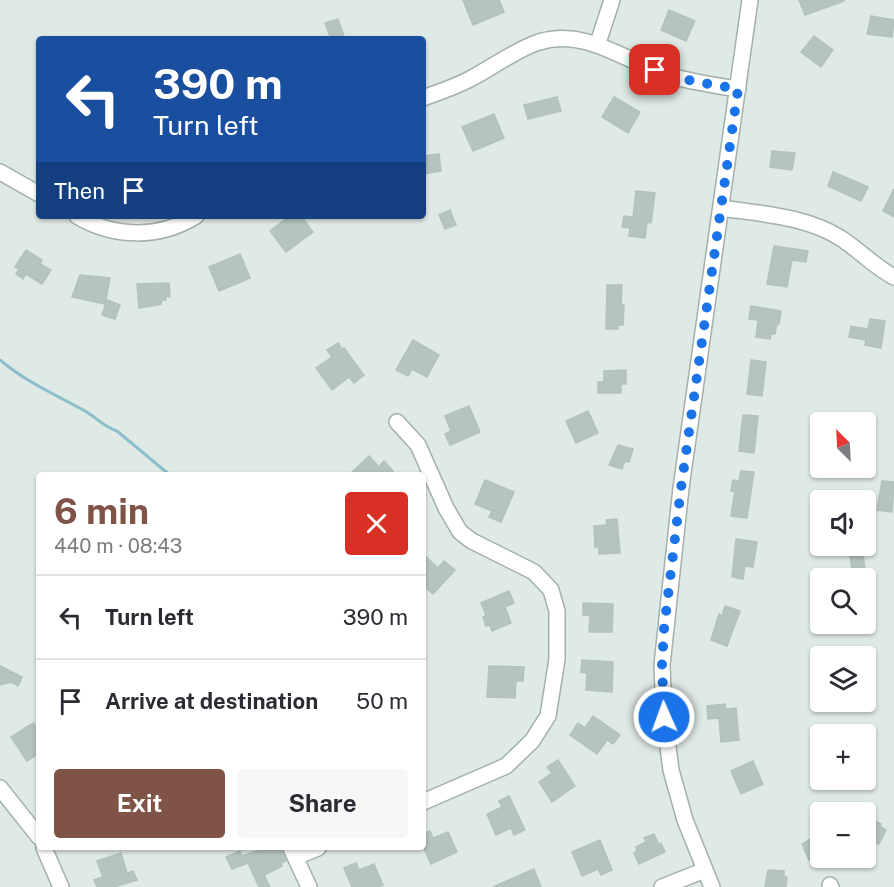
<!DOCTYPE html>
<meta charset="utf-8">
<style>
:root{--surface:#fff;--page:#f7f7f7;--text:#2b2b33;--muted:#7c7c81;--line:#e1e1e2;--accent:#805347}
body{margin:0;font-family:"Public Sans",sans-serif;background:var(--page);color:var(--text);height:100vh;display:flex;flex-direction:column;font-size:22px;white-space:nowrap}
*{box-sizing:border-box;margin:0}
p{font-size:20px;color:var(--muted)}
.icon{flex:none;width:33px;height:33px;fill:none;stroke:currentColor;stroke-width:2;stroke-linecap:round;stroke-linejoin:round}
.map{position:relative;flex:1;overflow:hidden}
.drawer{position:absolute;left:36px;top:472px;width:390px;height:378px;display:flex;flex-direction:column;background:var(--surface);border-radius:6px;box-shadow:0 2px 4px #0004}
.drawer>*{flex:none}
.top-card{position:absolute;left:36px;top:36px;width:390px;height:183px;border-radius:6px;box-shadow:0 2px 4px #0004;background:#1a4fa0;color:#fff;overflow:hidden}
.needle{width:39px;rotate:336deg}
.tools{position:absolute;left:810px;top:412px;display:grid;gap:12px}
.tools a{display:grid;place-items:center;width:66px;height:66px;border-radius:6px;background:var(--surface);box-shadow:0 2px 4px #0004;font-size:30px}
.pin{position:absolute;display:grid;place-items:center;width:51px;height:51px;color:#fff;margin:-26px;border-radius:12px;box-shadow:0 3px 9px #0006}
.me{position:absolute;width:66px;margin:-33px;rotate:358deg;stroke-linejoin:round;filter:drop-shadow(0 0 4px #0008)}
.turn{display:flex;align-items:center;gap:21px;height:126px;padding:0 18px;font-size:27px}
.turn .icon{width:78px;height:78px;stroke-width:2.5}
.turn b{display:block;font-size:42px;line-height:51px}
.then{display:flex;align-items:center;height:57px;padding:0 18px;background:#0003;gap:12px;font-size:22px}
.round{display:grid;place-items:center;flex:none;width:63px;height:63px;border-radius:6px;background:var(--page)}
.headline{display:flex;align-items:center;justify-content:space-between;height:102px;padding:0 18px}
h1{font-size:36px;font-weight:700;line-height:45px;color:var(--accent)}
.cta{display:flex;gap:12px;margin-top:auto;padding:12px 18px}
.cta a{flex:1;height:69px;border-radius:6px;background:var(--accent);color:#fff;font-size:24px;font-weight:700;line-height:69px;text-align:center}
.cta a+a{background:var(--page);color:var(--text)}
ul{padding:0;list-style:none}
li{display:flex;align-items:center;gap:18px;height:84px;padding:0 18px;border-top:2px solid var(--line)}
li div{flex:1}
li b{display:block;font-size:22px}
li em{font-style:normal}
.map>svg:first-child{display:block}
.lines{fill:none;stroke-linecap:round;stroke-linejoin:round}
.stream{stroke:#8bbfcb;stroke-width:3}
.building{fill:#b5c4be;stroke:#b2c2bc;stroke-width:1.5}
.minor-casing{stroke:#a3b0ac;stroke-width:18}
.minor{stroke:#fff;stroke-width:15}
.route{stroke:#1a73e8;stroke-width:10;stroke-dasharray:0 18}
</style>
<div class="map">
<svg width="894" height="887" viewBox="0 0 894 887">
<rect width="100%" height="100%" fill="#dfe9e5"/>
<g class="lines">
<path class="stream" d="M0,360C26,382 56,395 85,411C97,418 104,427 117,431L171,476"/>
</g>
<g class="building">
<polygon points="463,0 499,0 504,12 473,25"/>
<polygon points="799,0 844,0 844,1 805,15"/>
<polygon points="669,10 695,21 686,41 661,30"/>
<polygon points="871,16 894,20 892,37 867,34"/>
<polygon points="338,19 345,39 331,39 325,23"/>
<polygon points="814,36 833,50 821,67 801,52"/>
<polygon points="557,97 561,111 528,119 524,105"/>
<polygon points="614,97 640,112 628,133 602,117"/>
<polygon points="494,114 504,138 473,151 462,127"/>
<polygon points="772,151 795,153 792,170 770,167"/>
<polygon points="439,154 441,171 423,174 423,156"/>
<polygon points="833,172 868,187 861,201 828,186"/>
<polygon points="894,189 894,217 883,211"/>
<polygon points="636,191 655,193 651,223 647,222 645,238 629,236 630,228 622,227 624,216 633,217"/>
<polygon points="450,210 456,225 445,229 439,215"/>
<polygon points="290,216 301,216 313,232 286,252 270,231"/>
<polygon points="774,246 808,251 806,262 792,260 787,287 767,284"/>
<polygon points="26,250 42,260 40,264 51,270 42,284 26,274 23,279 16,274 19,269 15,267"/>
<polygon points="240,254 250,278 219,291 209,267"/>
<polygon points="80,275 110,278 105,304 72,297"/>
<polygon points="169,283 170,297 166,296 166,300 162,300 161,304 139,308 137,284"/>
<polygon points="607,285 622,285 621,305 624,305 623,325 618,325 618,329 606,329"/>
<polygon points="107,300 120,305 115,319 102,315"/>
<polygon points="751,306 781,311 779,324 777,324 775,334 771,334 770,339 756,337 758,320 749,319"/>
<polygon points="870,319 885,321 881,348 865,345 866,340 849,337 851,326 868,329"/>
<polygon points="413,340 439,355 427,377 412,369 408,376 396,370"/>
<polygon points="338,343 342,349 344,348 364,375 354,383 349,377 332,390 316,368 332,357 327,350"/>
<polygon points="751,360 766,362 762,396 747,394"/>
<polygon points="626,370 626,384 621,384 621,393 598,393 598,382 604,382 604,371"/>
<polygon points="469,406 480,432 450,445 445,434 451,431 445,416"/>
<polygon points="588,411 598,433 576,443 566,421"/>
<polygon points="743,415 758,416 754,453 739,451"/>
<polygon points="618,445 633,449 629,462 625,461 622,469 609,465"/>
<polygon points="369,456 379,467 384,461 393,471 388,476 348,476"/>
<polygon points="741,471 754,472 747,518 731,516 735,491 731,491 733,480 739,481"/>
<polygon points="485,480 514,492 501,522 489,517 492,511 475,504"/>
<polygon points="882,481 894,482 892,512 877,510"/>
<polygon points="617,519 620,553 599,554 599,547 595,547 594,526 607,525 606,520"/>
<polygon points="736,539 757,542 753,567 745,566 743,579 732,577"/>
<polygon points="423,554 438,568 444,561 455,570 433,594 423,585"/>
<polygon points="863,554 866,579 853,579 850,555"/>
<polygon points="509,591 514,603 505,607 511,623 492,631 490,625 486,626 483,617 486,615 481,603"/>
<polygon points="583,603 613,604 612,632 589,632 590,615 583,615"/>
<polygon points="725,606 740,611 727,646 711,640 719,614 722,616"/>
<polygon points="582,660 613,662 612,692 586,690 587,673 581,672"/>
<polygon points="0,666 22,677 18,686 11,682 0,685"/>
<polygon points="489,666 524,667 523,681 516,681 515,698 487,697"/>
<polygon points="725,704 726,709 736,708 739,740 721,742 719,718 708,719 707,706"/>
<polygon points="593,716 620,735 613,744 607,740 597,754 570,735 578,723 585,728"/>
<polygon points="33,723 39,732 39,753 27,761 11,737"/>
<polygon points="558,760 575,786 552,802 539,782 552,773 547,767"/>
<polygon points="753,761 763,784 741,794 731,771"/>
<polygon points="509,796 525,830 514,835 511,828 496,835 487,814 502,807 499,801"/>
<polygon points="866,816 881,824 880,826 886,830 879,844 866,838"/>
<polygon points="430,831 433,838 448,832 457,852 431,864 423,846 423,834"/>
<polygon points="820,833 820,852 817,853 818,856 809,860 802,844"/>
<polygon points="654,834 659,845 661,843 665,852 639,864 634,853 637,851 636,847 646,842 644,838"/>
<polygon points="600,840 612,870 601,875 598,869 582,876 572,852"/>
<polygon points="265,848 281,848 286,861 281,863 282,866 264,875 270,887 259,887 248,863 232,869 226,857 240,851 242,856"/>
<polygon points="121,853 127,873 133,871 137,880 114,887 97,887 94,880 103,877 97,861"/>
<polygon points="356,863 359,870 374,864 383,885 378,887 352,887 344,868"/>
<polygon points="534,869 541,887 493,887"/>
<polygon points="768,870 784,871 784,877 787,877 786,887 765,887"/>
</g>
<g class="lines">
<g class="minor-casing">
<g id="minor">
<polyline points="598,43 612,0"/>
<path d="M423,98C439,92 455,87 470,79C493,67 515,50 539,42C586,28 623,60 665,74C689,82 713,85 738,89"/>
<polyline points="0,172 39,194"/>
<path d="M721,208C761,214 807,216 842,239C860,251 875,267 894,277"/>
<path d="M77,216C114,238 159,239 196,216"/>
<polyline points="397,422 418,445 446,508 460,532 472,541 534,572 551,590 557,611 557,659 548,716 532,741 506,766 423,802"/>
<polyline points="0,788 39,837"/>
<polyline points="44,848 61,887"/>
<polyline points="291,848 309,887"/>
<polyline points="296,857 318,848"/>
<polyline points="830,885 831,887"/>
<polyline points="662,887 705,870"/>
<polyline points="712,887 685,820 671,770 664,717 662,665 681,488 750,0"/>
</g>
</g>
<use href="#minor" class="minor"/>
</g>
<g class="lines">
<polyline class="route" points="655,70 692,81 738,89 681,488 664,629 662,665 664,717"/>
</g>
</svg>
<div class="tools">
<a><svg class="needle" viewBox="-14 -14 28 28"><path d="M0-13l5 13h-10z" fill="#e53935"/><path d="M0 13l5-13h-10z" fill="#7c7c81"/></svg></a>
<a><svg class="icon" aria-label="sound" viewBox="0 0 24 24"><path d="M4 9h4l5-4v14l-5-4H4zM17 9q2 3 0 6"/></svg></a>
<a><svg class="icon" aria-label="search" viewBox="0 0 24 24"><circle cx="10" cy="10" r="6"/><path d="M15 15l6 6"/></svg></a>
<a><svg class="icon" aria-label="layers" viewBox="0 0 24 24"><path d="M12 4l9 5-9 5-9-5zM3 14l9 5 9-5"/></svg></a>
<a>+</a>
<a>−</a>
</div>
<div class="pin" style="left:655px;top:70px;background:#d93025"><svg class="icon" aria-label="arrive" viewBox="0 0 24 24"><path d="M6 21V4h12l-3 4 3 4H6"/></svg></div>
<svg class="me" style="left:664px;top:717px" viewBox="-20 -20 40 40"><circle r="17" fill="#1a73e8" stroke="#fff" stroke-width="3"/><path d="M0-11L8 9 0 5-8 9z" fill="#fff"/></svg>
<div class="top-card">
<div class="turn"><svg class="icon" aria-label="left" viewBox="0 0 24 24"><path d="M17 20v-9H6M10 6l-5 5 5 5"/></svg><div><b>390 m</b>Turn left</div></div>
<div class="then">Then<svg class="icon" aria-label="arrive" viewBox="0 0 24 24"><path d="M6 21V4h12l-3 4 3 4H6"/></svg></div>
</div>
<section class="drawer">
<div class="headline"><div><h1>6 min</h1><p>440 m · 08:43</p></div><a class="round" style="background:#d93025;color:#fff"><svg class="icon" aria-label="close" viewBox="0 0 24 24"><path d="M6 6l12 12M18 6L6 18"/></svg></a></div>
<ul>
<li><svg class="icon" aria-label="left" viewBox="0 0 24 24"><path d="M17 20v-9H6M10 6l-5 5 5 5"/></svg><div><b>Turn left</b></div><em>390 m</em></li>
<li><svg class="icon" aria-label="arrive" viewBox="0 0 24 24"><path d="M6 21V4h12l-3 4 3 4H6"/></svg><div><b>Arrive at destination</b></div><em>50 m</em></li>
</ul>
<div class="cta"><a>Exit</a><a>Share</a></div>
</section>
</div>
